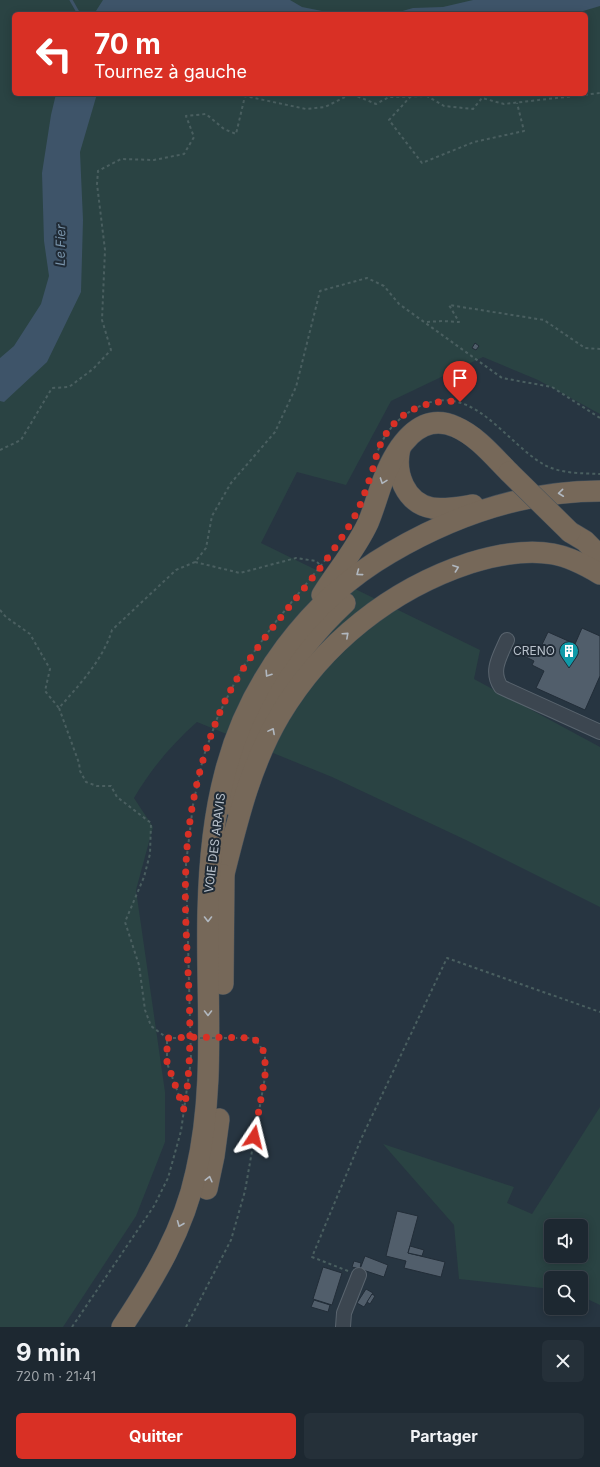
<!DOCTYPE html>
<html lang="fr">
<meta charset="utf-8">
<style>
:root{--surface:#1d2831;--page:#253039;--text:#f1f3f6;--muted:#a0a6ab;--line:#3b444d;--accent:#d93025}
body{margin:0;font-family:Inter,sans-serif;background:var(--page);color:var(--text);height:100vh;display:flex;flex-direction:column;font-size:15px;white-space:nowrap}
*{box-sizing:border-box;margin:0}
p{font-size:13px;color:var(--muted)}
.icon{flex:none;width:22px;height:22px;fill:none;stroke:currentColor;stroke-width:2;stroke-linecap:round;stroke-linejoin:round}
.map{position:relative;height:1327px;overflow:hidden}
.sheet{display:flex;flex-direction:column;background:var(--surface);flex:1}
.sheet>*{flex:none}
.guide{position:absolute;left:12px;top:12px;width:576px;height:84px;border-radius:6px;box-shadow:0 2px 10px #0003,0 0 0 1px var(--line);background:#d93025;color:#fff;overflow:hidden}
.controls{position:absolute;left:544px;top:1219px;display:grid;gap:8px}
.controls a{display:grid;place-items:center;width:44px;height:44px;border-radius:6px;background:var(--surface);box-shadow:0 2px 10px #0003,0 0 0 1px var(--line);font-size:20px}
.pin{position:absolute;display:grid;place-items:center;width:34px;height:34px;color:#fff;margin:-41px -17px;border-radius:50% 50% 50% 0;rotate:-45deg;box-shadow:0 0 4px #0007}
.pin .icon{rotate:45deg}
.me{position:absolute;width:44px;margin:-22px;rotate:10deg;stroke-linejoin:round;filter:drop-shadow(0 0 3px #0008)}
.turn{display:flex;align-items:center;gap:14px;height:84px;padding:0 16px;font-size:18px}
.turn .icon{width:52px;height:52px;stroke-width:2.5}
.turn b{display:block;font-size:28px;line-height:34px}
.round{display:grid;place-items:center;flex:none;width:42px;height:42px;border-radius:6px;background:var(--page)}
.overview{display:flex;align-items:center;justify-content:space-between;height:68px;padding:0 16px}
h1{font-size:24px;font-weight:700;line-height:30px}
.primary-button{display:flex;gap:8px;margin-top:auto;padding:8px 16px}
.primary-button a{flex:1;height:46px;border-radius:6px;background:var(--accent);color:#fff;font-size:16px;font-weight:700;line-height:46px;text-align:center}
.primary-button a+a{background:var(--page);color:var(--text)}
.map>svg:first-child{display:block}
.green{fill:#2a4343;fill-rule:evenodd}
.water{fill:#3e5469}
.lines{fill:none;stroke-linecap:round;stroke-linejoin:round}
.stream{stroke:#3e5469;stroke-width:3}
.building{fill:#515e6b;stroke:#222d38}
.minor-casing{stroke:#59646e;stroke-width:16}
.highway-casing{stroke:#46515b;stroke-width:22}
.path{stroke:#4a5f60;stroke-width:2;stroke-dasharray:3 3;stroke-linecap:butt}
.minor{stroke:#3c4650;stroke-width:14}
.highway{stroke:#766859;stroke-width:21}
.highway-bridge-casing{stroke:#46515b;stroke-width:22;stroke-linecap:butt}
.path-bridge{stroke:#4a5f60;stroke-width:2;stroke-dasharray:3 3;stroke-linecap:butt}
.highway-bridge{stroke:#766859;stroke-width:21}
.oneway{stroke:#b1b8c0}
.route{stroke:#d93025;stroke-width:7;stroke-dasharray:0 12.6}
.labels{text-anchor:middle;stroke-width:4;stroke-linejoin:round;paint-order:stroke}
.poi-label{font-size:12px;fill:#b8c1cb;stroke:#202b36;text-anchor:end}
.street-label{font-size:12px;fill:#b8c1cb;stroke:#202b36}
.water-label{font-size:13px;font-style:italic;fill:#7a95ac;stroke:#202b36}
</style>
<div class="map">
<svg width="600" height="1327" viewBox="0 0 600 1327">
<rect width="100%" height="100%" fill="#273541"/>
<g class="green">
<path d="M0,0H600V414L538,380L483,357L391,401L346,485L297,472L261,543L480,650L474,679L600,747V907L468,841L332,777L197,722C172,744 151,769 134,798L153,827L136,890L165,1092V1142L136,1216L63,1327H0ZM14,14H586V94H14Z"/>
<path d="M600,1107V1305L581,1296V1278H551V1289L459,1279L454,1225L383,1144L514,1187L507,1203L532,1214ZM551,1226H581V1256H551Z"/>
</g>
<g class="water">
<polygon points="103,0 290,0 302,7 337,14 94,14"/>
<polygon points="473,0 600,0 600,6 573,14 392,14 413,8 443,7"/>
<polygon points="56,94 97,94 80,152 83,220 81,292 47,362 4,402 0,401 0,358 14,346 41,304 49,276 44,241 42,173 51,115"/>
</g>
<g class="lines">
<polyline class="stream" points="71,0 79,14"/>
</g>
<g class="building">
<polygon points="475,343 479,346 476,350 472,348"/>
<polygon points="582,628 600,636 600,676 585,710 536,688 544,671 532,665 534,661 524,656 528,646 539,651 548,632 575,644"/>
<polygon points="397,1211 418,1216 408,1253 445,1262 441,1277 404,1268 406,1261 386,1256"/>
<polygon points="410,1246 424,1250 422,1256 408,1253"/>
<polygon points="365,1256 388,1265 384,1277 360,1269"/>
<polygon points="354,1261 361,1263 360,1269 352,1267"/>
<polygon points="323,1267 342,1273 332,1305 313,1299"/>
<polygon points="366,1289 373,1293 364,1307 357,1303"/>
<polygon points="372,1294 375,1296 370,1304 367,1302"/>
<polygon points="314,1300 330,1305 328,1312 311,1307"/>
</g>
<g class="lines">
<g class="minor-casing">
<g id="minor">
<path d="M507,640C500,656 490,671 501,687L600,732"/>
<polyline points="343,1327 344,1313 359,1275"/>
</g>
</g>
<g class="highway-casing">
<g id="highway">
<path d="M400,448C394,473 405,503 432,508C445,510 460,507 473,505"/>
<polyline points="570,532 585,541 600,556"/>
<path d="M322,595C337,571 356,549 368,523C374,509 378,493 384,478C396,448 419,410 456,427C477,436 494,457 509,472"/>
<path d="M232,805C247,728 288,656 345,603"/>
<path d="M224,874C238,818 251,764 280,715C323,643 391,589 470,563C496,555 525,549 553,554C570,557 585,565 600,574"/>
<polyline points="223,984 224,875"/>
<polyline points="207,1189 214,1156 219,1119"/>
<path d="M122,1327C154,1279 184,1229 196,1172C216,1087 206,999 208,912C209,866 213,818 225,773C248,683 309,600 390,553C453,516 525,491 600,491"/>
</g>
</g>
<g class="path">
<polyline points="352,94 376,104 389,97 427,96 444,106 473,109 482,98 504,104 600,93"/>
<polyline points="411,96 389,120 422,163 474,142 524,131 517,103"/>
<polyline points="427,322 442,321 459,322 449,305 544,320 585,348 600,349"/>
<polyline points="0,450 21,440 52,388 69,387 93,369 111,350 102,320 105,250 97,184 98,171 121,159 154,160 184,154 194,137 186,116 206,114 224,129 236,134 245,96 306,109 325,107 351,94"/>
<path d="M376,456C382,437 394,421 411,411C469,375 501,439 543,464C560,474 582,473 600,474"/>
<polyline points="195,562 240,573 296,558 316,561 321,566"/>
<path d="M0,610L6,617L30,634L50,669L45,691L59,708C79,685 103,660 112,630L176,570L195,562L206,548L212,516L231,483L275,432L296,387L320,291L367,278L384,286L399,304L502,378L552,387L600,418"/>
<polyline points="59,708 79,763 80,771 86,782 97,786 111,786 117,797 151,823 150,854 144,877 125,922 139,965 145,1010 151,1026 167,1038"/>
<polyline points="182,1038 167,1038 167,1063 184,1109"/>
<polyline points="348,1271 312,1257 362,1137 447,958 600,1012"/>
<polyline points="72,1327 154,1206 168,1178 181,1131 191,1060 186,864 193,805 203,758 218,716 241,670 274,624 331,553"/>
<polyline points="186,1327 231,1240 245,1191 265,1077 265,1053 254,1038 236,1038"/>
</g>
<use href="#minor" class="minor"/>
<use href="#highway" class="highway"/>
<g class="highway-bridge-casing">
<polyline id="highway-bridge" points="509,472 570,532"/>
</g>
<polyline class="path-bridge" points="182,1038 236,1038"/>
<use href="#highway-bridge" class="highway-bridge"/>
</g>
<defs><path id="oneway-chevron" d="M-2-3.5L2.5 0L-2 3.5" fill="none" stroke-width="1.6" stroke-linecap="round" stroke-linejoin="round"/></defs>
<g class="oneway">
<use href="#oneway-chevron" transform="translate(383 481) rotate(110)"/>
<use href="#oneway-chevron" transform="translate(561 493) rotate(174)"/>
<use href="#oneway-chevron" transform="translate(456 568) rotate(-20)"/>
<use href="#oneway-chevron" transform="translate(359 573) rotate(143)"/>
<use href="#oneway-chevron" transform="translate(346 635) rotate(-42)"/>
<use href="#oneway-chevron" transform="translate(268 674) rotate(123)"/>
<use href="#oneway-chevron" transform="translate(272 731) rotate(-62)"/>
<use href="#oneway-chevron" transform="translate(208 919) rotate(90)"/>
<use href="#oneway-chevron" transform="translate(208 1013) rotate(90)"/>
<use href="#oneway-chevron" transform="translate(209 1179) rotate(-76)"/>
<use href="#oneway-chevron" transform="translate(180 1224) rotate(112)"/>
</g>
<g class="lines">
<path class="route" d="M254,1137L265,1077V1053L254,1038C225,1037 196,1037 167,1038V1062L184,1110C198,1028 182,946 186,864C188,815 199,763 218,717C248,642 312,590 352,521C361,506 366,489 372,472C375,462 377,451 382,441C397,411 428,398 460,402"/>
</g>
<defs>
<g id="building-pin" transform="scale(1)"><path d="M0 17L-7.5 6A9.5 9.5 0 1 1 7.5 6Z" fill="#0f9aa8" stroke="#202b36"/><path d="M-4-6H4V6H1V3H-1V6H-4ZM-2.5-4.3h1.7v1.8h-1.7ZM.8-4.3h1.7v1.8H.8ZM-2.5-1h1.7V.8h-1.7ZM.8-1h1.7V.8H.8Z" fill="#fff"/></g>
</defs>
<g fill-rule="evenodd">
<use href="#building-pin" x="569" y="651"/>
</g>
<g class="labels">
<g class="poi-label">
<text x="555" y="655">CRENO</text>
</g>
<g class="street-label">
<text transform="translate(215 843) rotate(-83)" y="4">VOIE DES ARAVIS</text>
</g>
<g class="water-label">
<text transform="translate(60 245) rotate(-89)" y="5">Le Fier</text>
</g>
</g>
</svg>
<div class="controls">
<a><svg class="icon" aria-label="sound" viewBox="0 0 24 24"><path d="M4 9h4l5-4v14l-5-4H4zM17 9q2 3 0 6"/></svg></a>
<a><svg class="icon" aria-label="search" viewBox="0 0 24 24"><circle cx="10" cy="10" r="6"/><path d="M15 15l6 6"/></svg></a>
</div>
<div class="pin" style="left:460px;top:402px;background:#d93025"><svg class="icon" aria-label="arrive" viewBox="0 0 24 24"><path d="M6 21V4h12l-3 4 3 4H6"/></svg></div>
<svg class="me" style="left:254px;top:1137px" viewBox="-20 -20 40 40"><path d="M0-17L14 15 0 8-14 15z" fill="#d93025" stroke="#fff" stroke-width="4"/></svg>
<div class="guide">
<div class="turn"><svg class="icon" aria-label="left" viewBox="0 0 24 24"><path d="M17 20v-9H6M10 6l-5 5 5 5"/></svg><div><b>70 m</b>Tournez à gauche</div></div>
</div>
</div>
<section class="sheet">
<div class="overview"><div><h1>9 min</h1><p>720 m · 21:41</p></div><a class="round"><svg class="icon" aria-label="close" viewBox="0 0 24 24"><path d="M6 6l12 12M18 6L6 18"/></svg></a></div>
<div class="primary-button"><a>Quitter</a><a>Partager</a></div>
</section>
